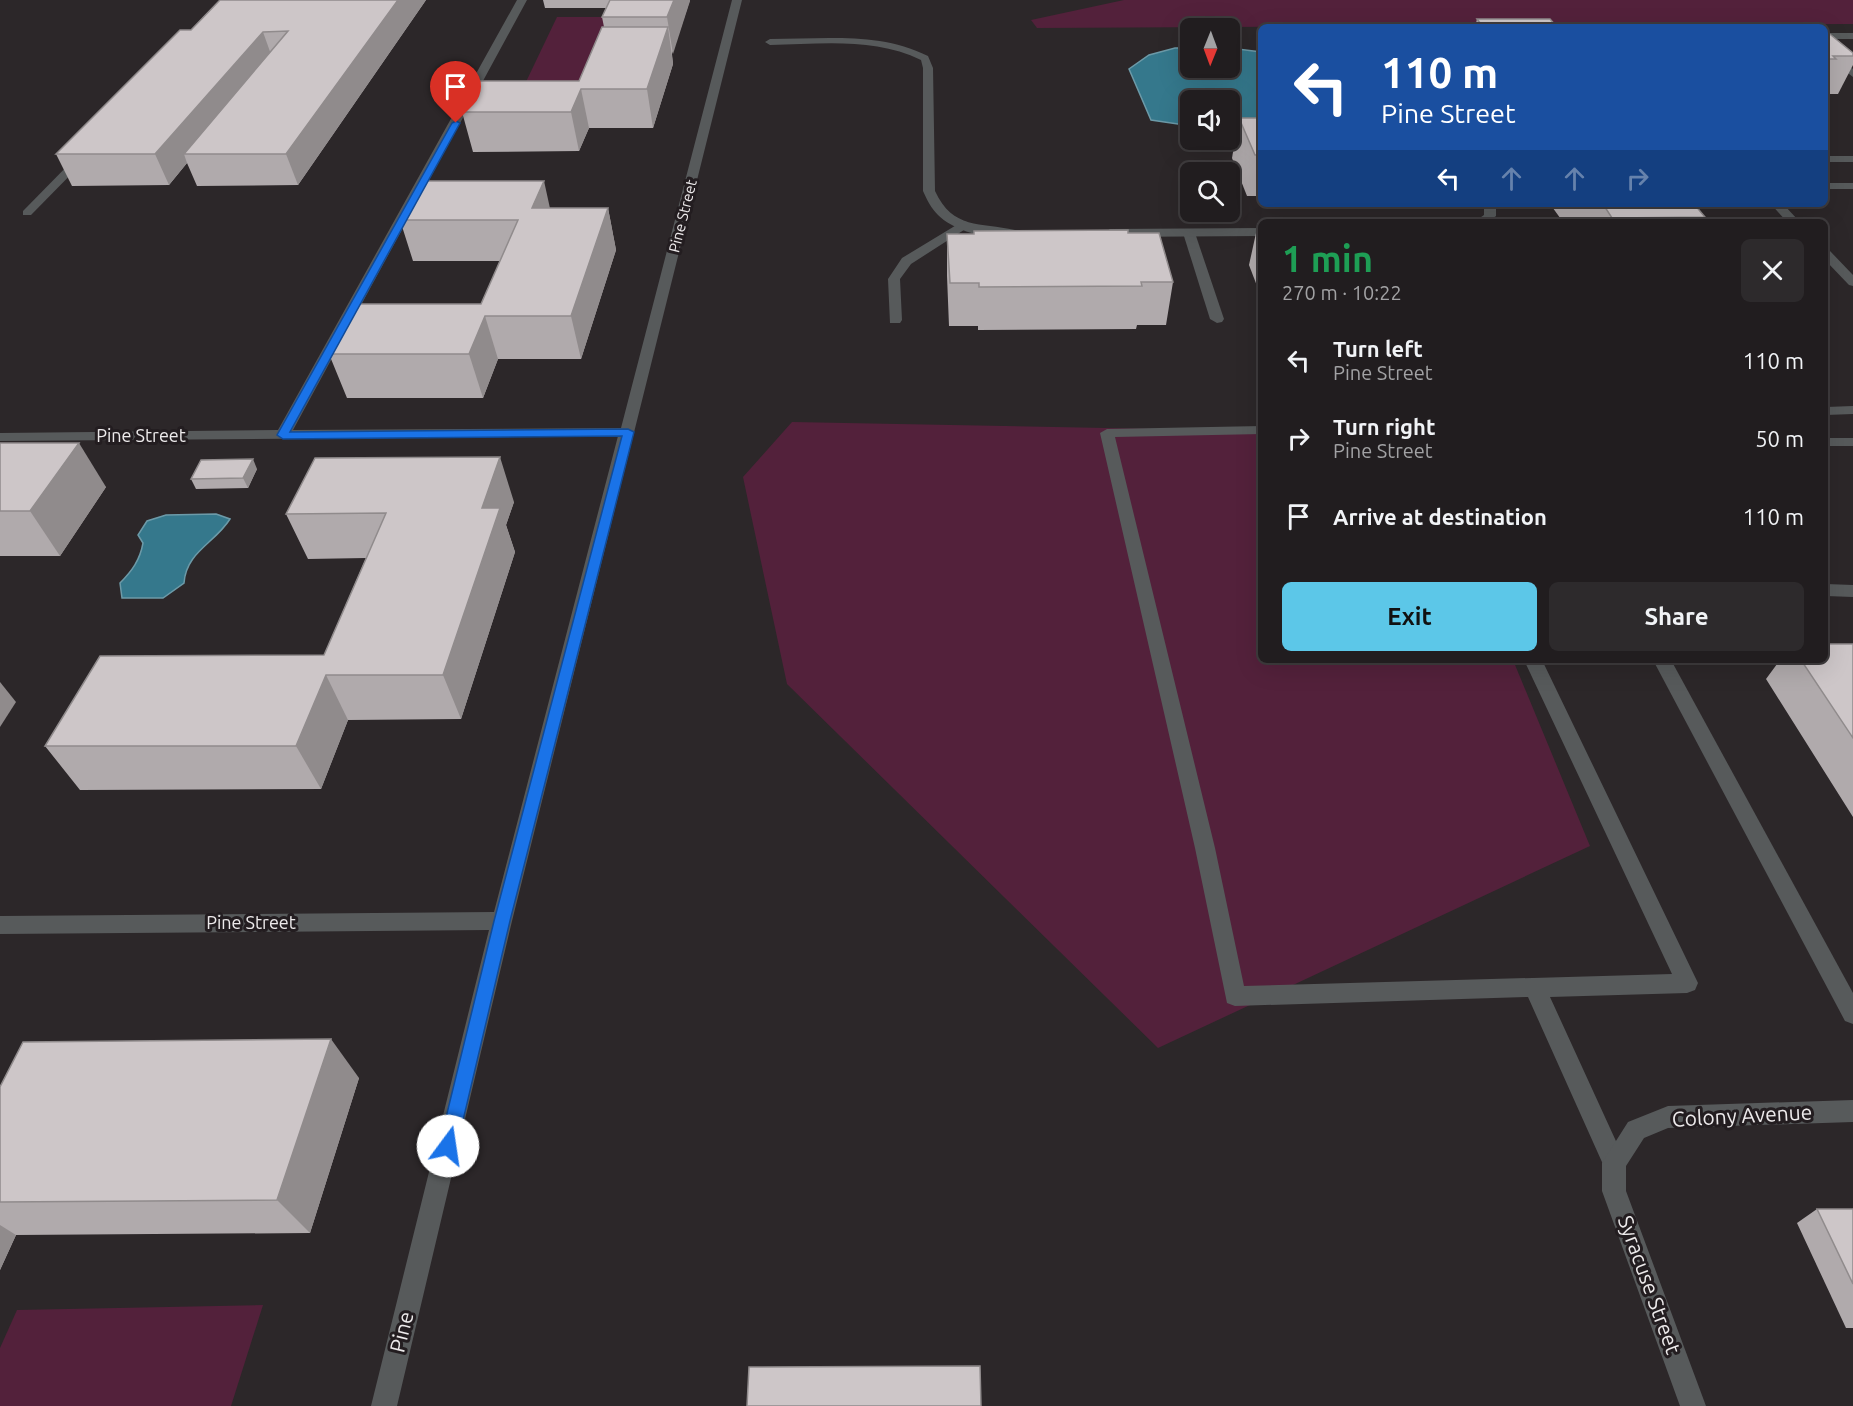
<!DOCTYPE html>
<meta charset="utf-8">
<style>
:root{--surface:#211d1f;--page:#2d2a2c;--text:#f1f3f6;--muted:#a2a2a4;--line:#3e3b3d;--accent:#5cc7e8}
body{margin:0;font-family:Ubuntu,sans-serif;background:var(--page);color:var(--text);height:100vh;display:flex;flex-direction:column;font-size:22px;white-space:nowrap}
*{box-sizing:border-box;margin:0}
p{font-size:20px;color:var(--muted)}
.icon{flex:none;width:33px;height:33px;fill:none;stroke:currentColor;stroke-width:2;stroke-linecap:round;stroke-linejoin:round}
.map{position:relative;flex:1;overflow:hidden}
.side{position:absolute;left:1258px;top:219px;width:570px;height:444px;display:flex;flex-direction:column;background:var(--surface);border-radius:9px;box-shadow:0 6px 24px #0002,0 0 0 2px var(--line)}
.side>*{flex:none}
.guide{position:absolute;left:1258px;top:24px;width:570px;height:183px;border-radius:9px;box-shadow:0 6px 24px #0002,0 0 0 2px var(--line);background:#1a4fa0;color:#fff;overflow:hidden}
.needle{width:39px;rotate:181deg}
.controls{position:absolute;left:1180px;top:18px;display:grid;gap:12px}
.controls a{display:grid;place-items:center;width:60px;height:60px;border-radius:9px;background:var(--surface);box-shadow:0 6px 24px #0002,0 0 0 2px var(--line);font-size:30px}
.pin{position:absolute;display:grid;place-items:center;width:51px;height:51px;color:#fff;margin:-62px -26px;border-radius:50% 50% 50% 0;rotate:-45deg;box-shadow:0 0 6px #0007}
.pin .icon{rotate:45deg}
.me{position:absolute;width:66px;margin:-33px;rotate:14deg;stroke-linejoin:round;filter:drop-shadow(0 0 4px #0008)}
.turn{display:flex;align-items:center;gap:21px;height:126px;padding:0 24px;font-size:27px}
.turn .icon{width:78px;height:78px;stroke-width:2.5}
.turn b{display:block;font-size:42px;line-height:51px}
.lanes{display:flex;align-items:center;height:57px;padding:0 24px;background:#0003;justify-content:center;gap:30px;direction:ltr}
.lanes .off{opacity:.35}
.round{display:grid;place-items:center;flex:none;width:63px;height:63px;border-radius:9px;background:var(--page)}
.summary{display:flex;align-items:center;justify-content:space-between;height:102px;padding:0 24px}
h1{font-size:36px;font-weight:600;line-height:45px;color:#1e9e55}
.action{display:flex;gap:12px;margin-top:auto;padding:12px 24px}
.action a{flex:1;height:69px;border-radius:9px;background:var(--accent);color:#111;font-size:24px;font-weight:600;line-height:69px;text-align:center}
.action a+a{background:var(--page);color:var(--text)}
ul{padding:0;list-style:none}
li{display:flex;align-items:center;gap:18px;height:78px;padding:0 24px}
li div{flex:1}
li b{display:block;font-size:22px}
li em{font-style:normal}
.map>svg:first-child{display:block}
.green{fill:#53213b}
.water{fill:#35788c;stroke:#6c9aa8;stroke-width:1.5}
.lines{fill:none;stroke-linecap:round;stroke-linejoin:round}
.lane{fill:#575a5b;fill-rule:evenodd}
.street{fill:#575a5b;fill-rule:evenodd}
.wall{fill:#b0aaac}
.shaded-wall{fill:#908b8c}
.building{fill:#cdc6c8;stroke:#908b8c;stroke-width:1.5}
.route{fill:#1a73e8;stroke:#114b97;stroke-width:1.5}
.labels{text-anchor:middle;stroke-width:6;stroke-linejoin:round;paint-order:stroke}
.far-street-label{font-size:15px;fill:#edeaeb;stroke:#231d20}
.street-label{font-size:18px;fill:#edeaeb;stroke:#231d20}
.near-street-label{font-size:21px;fill:#edeaeb;stroke:#231d20}
</style>
<div class="map">
<svg width="1853" height="1406" viewBox="0 0 1853 1406">
<rect width="100%" height="100%" fill="#2c2729"/>
<g class="green">
<polygon points="1124,0 1853,0 1853,24 1037,28 1031,20"/>
<polygon points="557,17 609,17 571,109 513,109"/>
<polygon points="792,422 1261,431 1262,660 1513,660 1590,846 1158,1048 787,684 743,477"/>
<polygon points="263,1305 231,1406 0,1406 0,1348 17,1310"/>
</g>
<g class="water">
<polygon points="1175,48 1191,48 1191,68 1230,68 1230,48 1261,52 1261,126 1230,126 1230,100 1191,100 1191,126 1151,120 1129,69 1149,55"/>
<path d="M216,514L230,519C215,543 186,552 184,583L163,598H122L120,583C132,571 140,560 143,543L138,535L147,521L166,515Z"/>
</g>
<g class="lines">
<g class="lane">
<polygon points="1826,49 1853,69 1853,77 1826,56"/>
<polygon points="82,154 86,155 86,159 31,215 23,215 23,211 78,155"/>
<rect x="1826" y="156" width="27" height="6"/>
<rect x="1826" y="183" width="27" height="6"/>
<polygon points="1771,204 1783,204 1800,222 1787,222"/>
<polygon points="963,221 967,222 967,228 911,264 900,279 902,320 900,323 890,323 888,279 902,258"/>
<polygon points="1189,229 1195,233 1224,319 1222,322 1217,323 1210,319 1183,233"/>
<polygon points="1826,250 1830,251 1853,275 1853,286 1849,285 1826,261"/>
<polygon points="1853,406 1853,414 1826,415 1826,407"/>
<polygon points="1262,426 1262,434 1115,437 1215,848 1244,986 1672,974 1524,660 1542,660 1698,983 1695,990 1687,993 1550,997 1626,1163 1622,1171 1614,1175 1606,1171 1528,997 1235,1006 1227,1003 1195,848 1100,433 1107,429"/>
<rect x="1826" y="438" width="27" height="8"/>
<polygon points="1826,584 1853,585 1853,597 1826,596"/>
<polygon points="1653,660 1671,660 1853,993 1853,1024 1845,1021"/>
</g>
<g class="street">
<polygon points="517,0 527,0 293,430 621,428 732,0 742,0 512,921 397,1406 371,1406 489,930 0,934 0,916 494,912 618,436 0,441 0,433 278,430"/>
<rect x="1826" y="33" width="27" height="6"/>
<path d="M829,38C864,38 896,40 928,56L933,68L935,191C953,230 980,222 1015,230V236C992,241 955,232 938,215C931,208 927,200 923,191V68L921,60C874,37 820,44 770,45L765,42L770,39Z"/>
<polygon points="1484,204 1496,204 1496,216 1488,222 1474,222 1484,215"/>
<polygon points="1262,228 1262,236 1110,237 1104,233 1110,229"/>
<polygon points="1853,1100 1853,1122 1668,1128 1644,1138 1626,1166 1626,1191 1706,1406 1680,1406 1602,1191 1602,1163 1628,1122 1668,1106"/>
</g>
</g>
<g class="wall">
<polygon points="426,0 298,185 197,186 187,163 169,185 72,186 56,154 191,30"/>
<polygon points="543,0 690,0 672,54 673,64 653,128 589,128 579,151 473,152 462,112 579,81 604,27 602,17 607,8 545,8"/>
<polygon points="1477,19 1557,27 1475,27"/>
<polygon points="1826,31 1853,53 1853,65 1838,94 1826,94"/>
<polygon points="1239,118 1262,118 1262,196 1247,196 1232,158"/>
<polygon points="1550,204 1699,204 1697,208 1705,217 1703,222 1563,222"/>
<polygon points="550,208 608,208 616,250 581,359 498,359 483,398 347,398 329,354 481,304 500,261 413,261 400,220"/>
<polygon points="1258,224 1262,224 1262,299 1249,265"/>
<polygon points="974,231 1128,233 1173,282 1166,325 1137,325 1136,329 978,330 978,326 949,326 947,276 947,234 974,234"/>
<polygon points="0,443 106,487 60,556 0,556"/>
<polygon points="257,469 248,488 196,489 191,479"/>
<polygon points="514,502 506,525 515,552 461,719 348,720 321,789 80,790 45,746 324,655 366,558 308,559 286,514"/>
<polygon points="1853,644 1853,817 1766,679 1780,660 1826,660"/>
<polygon points="359,1078 310,1233 16,1235 0,1270 0,1087"/>
<polygon points="1817,1209 1853,1209 1853,1328 1846,1328 1797,1223"/>
</g>
<g class="shaded-wall">
<polygon points="398,0 426,0 298,185 286,154"/>
<polygon points="674,0 690,0 690,1 673,54 667,17"/>
<polygon points="668,27 673,64 653,128 647,89"/>
<polygon points="263,32 273,60 184,154 187,163 169,185 155,154"/>
<polygon points="581,89 589,128 579,151 571,112"/>
<polygon points="544,181 553,222 532,208"/>
<polygon points="608,208 616,250 581,359 571,316"/>
<polygon points="485,316 498,359 483,398 469,354"/>
<polygon points="79,443 106,487 60,556 30,511"/>
<polygon points="500,457 514,502 506,525 515,552 461,719 443,675 482,508"/>
<polygon points="253,459 257,469 248,488 243,478"/>
<polygon points="326,675 348,720 321,789 296,746"/>
<polygon points="0,682 16,702 0,727"/>
<polygon points="331,1039 359,1078 310,1233 277,1200"/>
<polygon points="0,1225 16,1235 0,1270"/>
</g>
<g class="building">
<polygon points="220,0 398,0 286,154 184,154 288,31 263,32 155,154 56,154 180,30 191,30"/>
<polygon points="610,0 674,0 667,17 602,17"/>
<polygon points="1477,19 1550,19 1557,27 1483,27"/>
<polygon points="1794,25 1821,27 1689,27"/>
<polygon points="602,27 668,27 647,89 581,89 571,112 462,112 480,81 579,81"/>
<polygon points="1826,31 1853,53 1853,56 1833,56 1836,59 1826,59"/>
<polygon points="1239,118 1262,118 1262,155 1255,155"/>
<polygon points="421,181 544,181 532,208 608,208 571,316 485,316 469,354 329,354 357,304 481,304 518,220 400,220"/>
<polygon points="1596,204 1694,204 1705,217 1612,218 1603,204"/>
<polygon points="1435,219 1437,222 1284,222 1283,221"/>
<polygon points="1258,224 1262,224 1262,233"/>
<polygon points="1128,230 1128,233 1159,233 1173,282 1141,282 1142,286 979,287 979,283 950,283 947,234 974,234 974,231"/>
<polygon points="0,443 79,443 30,511 0,511"/>
<polygon points="500,457 482,508 500,508 443,675 326,675 296,746 45,746 100,656 324,655 386,513 286,514 315,458"/>
<polygon points="253,459 243,478 191,479 201,460"/>
<polygon points="1826,644 1853,644 1853,738 1801,660 1826,660"/>
<polygon points="331,1039 277,1200 0,1202 0,1087 23,1042"/>
<polygon points="1817,1209 1853,1209 1853,1284"/>
<polygon points="980,1366 981,1406 747,1406 749,1367"/>
</g>
<polygon class="route" points="456,121 460,123 290,432 628,429 634,432 510,921 457,1146 454,1152 448,1155 442,1152 439,1146 494,921 622,436 283,439 277,435 452,123"/>
<g class="labels">
<g class="far-street-label">
<text transform="translate(683 216) rotate(-76)" y="5">Pine Street</text>
</g>
<g class="street-label">
<text x="141" y="442">Pine Street</text>
<text x="251" y="929">Pine Street</text>
</g>
<g class="near-street-label">
<text transform="translate(1742 1116) rotate(-3)" y="7">Colony Avenue</text>
<text transform="translate(1649 1285) rotate(70)" y="7">Syracuse Street</text>
<text transform="translate(402 1332) rotate(-76)" y="7">Pine</text>
</g>
</g>
</svg>
<div class="controls">
<a><svg class="needle" viewBox="-14 -14 28 28"><path d="M0-13l5 13h-10z" fill="#e53935"/><path d="M0 13l5-13h-10z" fill="#a2a2a4"/></svg></a>
<a><svg class="icon" aria-label="sound" viewBox="0 0 24 24"><path d="M4 9h4l5-4v14l-5-4H4zM17 9q2 3 0 6"/></svg></a>
<a><svg class="icon" aria-label="search" viewBox="0 0 24 24"><circle cx="10" cy="10" r="6"/><path d="M15 15l6 6"/></svg></a>
</div>
<div class="pin" style="left:456px;top:123px;background:#d93025"><svg class="icon" aria-label="arrive" viewBox="0 0 24 24"><path d="M6 21V4h12l-3 4 3 4H6"/></svg></div>
<svg class="me" style="left:448px;top:1146px" viewBox="-20 -20 40 40"><circle r="19" fill="#fff"/><path d="M0-13L10 11 0 6-10 11z" fill="#1a73e8"/></svg>
<div class="guide">
<div class="turn"><svg class="icon" aria-label="left" viewBox="0 0 24 24"><path d="M17 20v-9H6M10 6l-5 5 5 5"/></svg><div><b>110 m</b>Pine Street</div></div>
<div class="lanes"><svg class="icon" aria-label="left" viewBox="0 0 24 24"><path d="M17 20v-9H6M10 6l-5 5 5 5"/></svg><svg class="icon off" aria-label="ahead" viewBox="0 0 24 24"><path d="M12 20V5M6 11l6-6 6 6"/></svg><svg class="icon off" aria-label="ahead" viewBox="0 0 24 24"><path d="M12 20V5M6 11l6-6 6 6"/></svg><svg class="icon off" aria-label="right" viewBox="0 0 24 24"><path d="M7 20v-9h11M14 6l5 5-5 5"/></svg></div>
</div>
<section class="side">
<div class="summary"><div><h1>1 min</h1><p>270 m · 10:22</p></div><a class="round"><svg class="icon" aria-label="close" viewBox="0 0 24 24"><path d="M6 6l12 12M18 6L6 18"/></svg></a></div>
<ul>
<li><svg class="icon" aria-label="left" viewBox="0 0 24 24"><path d="M17 20v-9H6M10 6l-5 5 5 5"/></svg><div><b>Turn left</b><p>Pine Street</p></div><em>110 m</em></li>
<li><svg class="icon" aria-label="right" viewBox="0 0 24 24"><path d="M7 20v-9h11M14 6l5 5-5 5"/></svg><div><b>Turn right</b><p>Pine Street</p></div><em>50 m</em></li>
<li><svg class="icon" aria-label="arrive" viewBox="0 0 24 24"><path d="M6 21V4h12l-3 4 3 4H6"/></svg><div><b>Arrive at destination</b></div><em>110 m</em></li>
</ul>
<div class="action"><a>Exit</a><a>Share</a></div>
</section>
</div>
